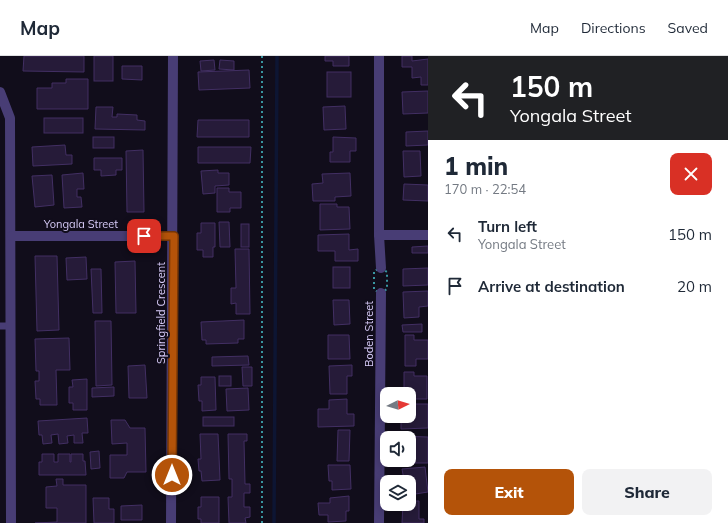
<!DOCTYPE html>
<meta charset="utf-8">
<style>
:root{--surface:#fff;--page:#f2f2f3;--text:#1f2937;--muted:#747a83;--line:#e0e1e3;--accent:#b45309}
body{margin:0;font-family:Mulish,sans-serif;background:var(--page);color:var(--text);height:100vh;display:flex;flex-direction:column;font-size:15px;white-space:nowrap}
*{box-sizing:border-box;margin:0}
p{font-size:13px;color:var(--muted)}
.icon{flex:none;width:22px;height:22px;fill:none;stroke:currentColor;stroke-width:2;stroke-linecap:round;stroke-linejoin:round}
.map{position:relative;flex:1;overflow:hidden}
.side{display:flex;flex-direction:column;background:var(--surface);width:300px}
.side>*{flex:none}
.hud{background:#202124;color:#fff;overflow:hidden}
.needle{width:26px;rotate:85deg}
.fabs{position:absolute;left:380px;top:331px;display:grid;gap:8px}
.fabs a{display:grid;place-items:center;width:36px;height:36px;border-radius:8px;background:var(--surface);box-shadow:0 2px 10px #0003;font-size:20px}
.pin{position:absolute;display:grid;place-items:center;width:34px;height:34px;color:#fff;margin:-17px;border-radius:8px;box-shadow:0 2px 6px #0006}
.me{position:absolute;width:44px;margin:-22px;rotate:0deg;stroke-linejoin:round;filter:drop-shadow(0 0 3px #0008)}
.turn{display:flex;align-items:center;gap:14px;height:84px;padding:0 16px;font-size:18px}
.turn .icon{width:52px;height:52px;stroke-width:2.5}
.turn b{display:block;font-size:28px;line-height:34px}
.round{display:grid;place-items:center;flex:none;width:42px;height:42px;border-radius:8px;background:var(--page)}
.headline{display:flex;align-items:center;justify-content:space-between;height:68px;padding:0 16px}
h1{font-size:24px;font-weight:800;line-height:30px}
.button{display:flex;gap:8px;margin-top:auto;padding:8px 16px}
.button a{flex:1;height:46px;border-radius:8px;background:var(--accent);color:#fff;font-size:16px;font-weight:800;line-height:46px;text-align:center}
.button a+a{background:var(--page);color:var(--text)}
ul{padding:0;list-style:none}
li{display:flex;align-items:center;gap:12px;height:52px;padding:0 16px}
li div{flex:1}
li b{display:block;font-size:15px}
li em{font-style:normal}
header{display:flex;align-items:center;gap:24px;box-sizing:border-box;height:56px;padding:0 20px;background:var(--surface);border-bottom:1px solid var(--line)}
header strong{font-size:19px}
nav{display:flex;gap:22px;margin-inline-start:auto;font-size:14px}
main{display:flex;flex:1;min-height:0}
.map>svg:first-child{display:block}
.lines{fill:none;stroke-linecap:round;stroke-linejoin:round}
.stream{stroke:#0d1533;stroke-width:3.5}
.building{fill:#261b39;stroke:#422f63}
.path{stroke:#3996a1;stroke-width:2;stroke-dasharray:2 3;stroke-linecap:butt}
.service{stroke:#483d75;stroke-width:7}
.minor{stroke:#483d75;stroke-width:10}
.route-casing{stroke:#753606;stroke-width:10}
.route{stroke:#b45309;stroke-width:7}
.labels{text-anchor:middle;stroke-width:4;stroke-linejoin:round;paint-order:stroke}
.street-label{font-size:11px;fill:#d8ccf9;stroke:#110d1b}
</style>
<header>
<strong>Map</strong>
<nav><a>Map</a><a>Directions</a><a>Saved</a></nav>
</header>
<main>
<div class="map">
<svg width="428" height="467" viewBox="0 0 428 467">
<rect width="100%" height="100%" fill="#110d1b"/>
<g class="lines">
<polyline class="stream" points="274,467 277,0"/>
</g>
<g class="building">
<polygon points="24,0 84,0 84,16 23,15"/>
<rect x="94" y="0" width="19" height="25"/>
<polygon points="325,0 349,0 349,10 333,10 333,5 325,5"/>
<polygon points="402,0 412,0 412,5 428,3 428,29 421,29 421,21 412,22 412,11 402,11"/>
<polygon points="214,4 215,14 201,15 200,5"/>
<polygon points="220,4 234,5 234,14 219,13"/>
<polygon points="122,10 142,10 142,24 122,23"/>
<polygon points="249,14 250,32 199,34 198,16"/>
<rect x="327" y="16" width="24" height="25"/>
<polygon points="66,23 88,23 88,53 37,53 37,32 52,32 52,27 66,27"/>
<polygon points="428,35 428,57 403,58 402,36"/>
<polygon points="345,50 346,73 324,74 323,51"/>
<polygon points="96,51 113,51 112,61 117,61 117,58 137,59 137,64 145,65 145,74 95,73"/>
<rect x="44" y="62" width="39" height="15"/>
<polygon points="198,64 249,64 249,81 197,81"/>
<polygon points="428,75 428,89 406,90 406,76"/>
<rect x="93" y="81" width="21" height="11"/>
<polygon points="333,81 356,82 356,95 350,95 350,106 330,106 330,96 333,96"/>
<polygon points="65,89 66,99 72,99 72,108 33,110 32,91"/>
<polygon points="198,91 251,91 250,107 198,107"/>
<polygon points="143,94 144,156 127,156 126,95"/>
<polygon points="403,95 420,95 421,120 404,121"/>
<polygon points="94,102 122,102 122,114 116,114 116,119 101,120 101,114 94,114"/>
<polygon points="218,114 218,117 229,117 229,129 215,130 215,137 203,138 201,115"/>
<polygon points="83,117 84,133 77,133 77,141 81,141 82,151 64,152 62,119"/>
<polygon points="350,117 351,140 335,141 335,145 313,145 312,128 323,127 322,118"/>
<polygon points="52,119 54,149 35,151 32,120"/>
<polygon points="404,128 428,129 428,145 403,144"/>
<polygon points="217,132 229,132 229,136 241,136 241,152 230,152 230,156 217,156"/>
<polygon points="320,148 337,148 337,151 349,151 350,173 320,174"/>
<polygon points="219,166 229,166 230,191 220,191"/>
<polygon points="201,167 215,167 215,191 213,191 213,201 203,201 203,194 197,194 197,177 201,177"/>
<rect x="241" y="168" width="8" height="23"/>
<polygon points="349,178 349,194 358,193 358,205 335,205 335,195 318,195 318,179"/>
<polygon points="428,190 428,197 412,197 412,191"/>
<polygon points="235,193 249,193 250,258 236,258 236,247 231,248 231,232 236,232"/>
<polygon points="35,200 57,200 59,274 37,275"/>
<polygon points="86,201 87,223 67,224 66,202"/>
<polygon points="135,205 136,257 116,257 115,206"/>
<rect x="333" y="211" width="17" height="21"/>
<polygon points="428,212 428,229 403,230 403,213"/>
<polygon points="91,213 101,213 102,257 93,257"/>
<polygon points="428,235 428,250 419,251 419,261 404,262 403,236"/>
<polygon points="333,244 349,244 350,268 334,269"/>
<polygon points="244,264 244,283 238,283 238,287 206,288 206,284 202,284 201,266"/>
<polygon points="95,265 111,265 112,329 96,330"/>
<polygon points="422,268 422,276 403,276 402,269"/>
<polygon points="328,279 349,279 350,303 328,303"/>
<polygon points="405,279 414,279 414,284 428,284 428,303 416,303 416,310 405,310"/>
<polygon points="69,282 70,314 56,314 57,349 40,349 40,343 36,343 35,325 39,325 39,315 36,315 35,283"/>
<polygon points="248,300 249,309 212,310 212,301"/>
<polygon points="145,309 147,342 129,342 128,310"/>
<polygon points="352,309 352,320 347,320 347,338 330,338 329,310"/>
<polygon points="242,311 252,311 252,330 243,330"/>
<polygon points="404,316 414,316 414,320 427,320 427,343 409,343 409,338 404,338"/>
<rect x="219" y="320" width="12" height="10"/>
<polygon points="201,321 215,321 216,354 202,355 202,345 199,345 198,329 201,329"/>
<polygon points="87,323 87,354 73,354 73,347 69,347 69,331 73,331 72,324"/>
<polygon points="114,331 114,340 92,341 92,332"/>
<polygon points="248,332 249,354 227,355 226,333"/>
<polygon points="347,343 347,358 354,358 354,370 318,371 318,353 329,353 329,344"/>
<polygon points="409,348 428,348 428,372 401,373 401,363 392,363 392,360 409,360"/>
<rect x="203" y="361" width="31" height="9"/>
<polygon points="87,362 88,377 82,377 83,387 74,387 74,379 67,380 68,387 59,388 58,378 51,379 52,387 43,388 42,379 39,379 38,365"/>
<polygon points="111,364 125,364 130,372 145,372 146,416 127,416 124,422 110,422 110,399 127,399 127,387 112,388"/>
<polygon points="338,374 350,374 349,405 337,405"/>
<polygon points="200,378 218,378 220,424 202,425 201,415 199,415 198,403 201,403"/>
<polygon points="228,378 247,378 247,385 244,385 245,428 250,428 250,437 244,437 244,451 250,451 250,461 245,462 246,467 229,467 228,441 232,441 232,423 229,423"/>
<polygon points="398,380 428,381 428,407 403,407 403,404 409,404 409,382 398,382"/>
<polygon points="99,395 100,412 91,413 90,396"/>
<polygon points="42,398 54,398 54,406 58,406 58,398 70,398 70,406 71,406 71,398 83,398 83,405 85,405 86,419 39,419 39,406 42,406"/>
<polygon points="328,409 350,409 351,433 332,434 332,425 329,425"/>
<polygon points="425,411 428,436 409,439 409,426 399,426 399,424 404,424 402,413"/>
<polygon points="56,423 63,423 63,429 86,429 86,467 35,467 57,466 57,452 46,452 46,431 57,430"/>
<polygon points="349,440 349,455 346,455 346,465 328,466 328,459 319,459 318,447 330,447 330,442"/>
<polygon points="201,441 219,441 219,467 201,467 201,463 198,463 198,451 201,451"/>
<polygon points="93,442 109,442 109,453 114,453 114,467 94,467"/>
<polygon points="409,445 419,445 419,463 424,463 424,467 402,467 403,448 409,448"/>
<polygon points="142,449 142,464 121,464 121,450"/>
</g>
<g class="lines">
<g class="path">
<polyline points="262,0 262,467"/>
<polygon points="381,212 387,216 387,233 381,237 374,234 374,215"/>
</g>
<polyline class="service" points="0,270 11,270"/>
<g class="minor">
<polyline points="379,0 379,179 381,212"/>
<polyline points="0,36 10,62 11,467"/>
<polyline points="379,179 428,179"/>
<polyline points="12,180 173,180"/>
<polyline points="171,467 173,0"/>
<polyline points="379,467 381,237"/>
</g>
</g>
<g class="lines">
<g class="route-casing">
<polyline id="route" points="144,180 174,180 172,419"/>
</g>
<use href="#route" class="route"/>
</g>
<g class="labels">
<g class="street-label">
<text x="81" y="172">Yongala Street</text>
<text transform="translate(161 257) rotate(-90)" y="4">Springfield Crescent</text>
<text transform="translate(369 278) rotate(-90)" y="4">Boden Street</text>
</g>
</g>
</svg>
<div class="fabs">
<a><svg class="needle" viewBox="-14 -14 28 28"><path d="M0-13l5 13h-10z" fill="#e53935"/><path d="M0 13l5-13h-10z" fill="#747a83"/></svg></a>
<a><svg class="icon" aria-label="sound" viewBox="0 0 24 24"><path d="M4 9h4l5-4v14l-5-4H4zM17 9q2 3 0 6"/></svg></a>
<a><svg class="icon" aria-label="layers" viewBox="0 0 24 24"><path d="M12 4l9 5-9 5-9-5zM3 14l9 5 9-5"/></svg></a>
</div>
<div class="pin" style="left:144px;top:180px;background:#d93025"><svg class="icon" aria-label="arrive" viewBox="0 0 24 24"><path d="M6 21V4h12l-3 4 3 4H6"/></svg></div>
<svg class="me" style="left:172px;top:419px" viewBox="-20 -20 40 40"><circle r="17" fill="#b45309" stroke="#fff" stroke-width="3"/><path d="M0-11L8 9 0 5-8 9z" fill="#fff"/></svg>
</div>
<section class="side">
<div class="hud">
<div class="turn"><svg class="icon" aria-label="left" viewBox="0 0 24 24"><path d="M17 20v-9H6M10 6l-5 5 5 5"/></svg><div><b>150 m</b>Yongala Street</div></div>
</div>
<div class="headline"><div><h1>1 min</h1><p>170 m · 22:54</p></div><a class="round" style="background:#d93025;color:#fff"><svg class="icon" aria-label="close" viewBox="0 0 24 24"><path d="M6 6l12 12M18 6L6 18"/></svg></a></div>
<ul>
<li><svg class="icon" aria-label="left" viewBox="0 0 24 24"><path d="M17 20v-9H6M10 6l-5 5 5 5"/></svg><div><b>Turn left</b><p>Yongala Street</p></div><em>150 m</em></li>
<li><svg class="icon" aria-label="arrive" viewBox="0 0 24 24"><path d="M6 21V4h12l-3 4 3 4H6"/></svg><div><b>Arrive at destination</b></div><em>20 m</em></li>
</ul>
<div class="button"><a>Exit</a><a>Share</a></div>
</section>
</main>
